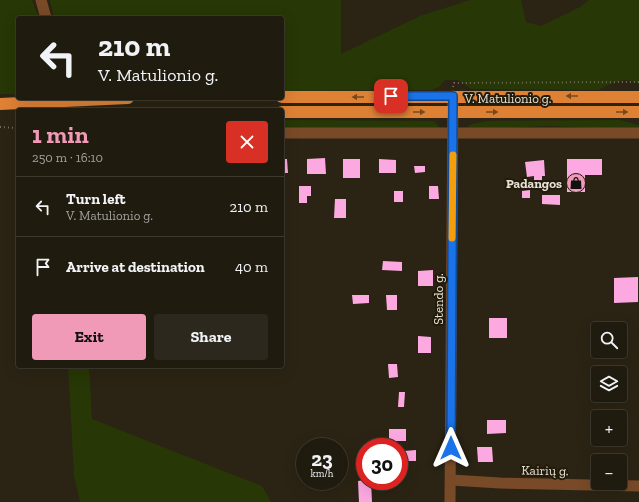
<!DOCTYPE html>
<meta charset="utf-8">
<style>
:root{--surface:#201b0f;--page:#2d281d;--text:#f1f3f6;--muted:#a2a19e;--line:#3d392f;--accent:#f09ab7}
body{margin:0;font-family:"Zilla Slab",serif;background:var(--page);color:var(--text);height:100vh;display:flex;flex-direction:column;font-size:15px;white-space:nowrap}
*{box-sizing:border-box;margin:0}
p{font-size:13px;color:var(--muted)}
.icon{flex:none;width:22px;height:22px;fill:none;stroke:currentColor;stroke-width:2;stroke-linecap:round;stroke-linejoin:round}
.map{position:relative;flex:1;overflow:hidden}
.details{position:absolute;left:16px;top:108px;width:268px;height:260px;display:flex;flex-direction:column;background:var(--surface);border-radius:4px;box-shadow:0 4px 16px #0002,0 0 0 1px var(--line)}
.details>*{flex:none}
.top-card{position:absolute;left:16px;top:16px;width:268px;height:84px;border-radius:4px;box-shadow:0 4px 16px #0002,0 0 0 1px var(--line);background:#201b0f;color:var(--text);overflow:hidden}
.tools{position:absolute;left:591px;top:322px;display:grid;gap:8px}
.tools a{display:grid;place-items:center;width:36px;height:36px;border-radius:4px;background:var(--surface);box-shadow:0 4px 16px #0002,0 0 0 1px var(--line);font-size:20px}
.speed{position:absolute;left:296px;top:438px;display:flex;gap:8px;font-size:20px;font-weight:700;text-align:center}
.speed>*{display:grid;place-content:center;width:52px;height:52px;border-radius:50%;background:var(--surface);box-shadow:0 4px 16px #0002,0 0 0 1px var(--line);line-height:1}
.speed small{font-size:10px;font-weight:400}
.speed .limit{border:6px solid #d22;background:#fff;color:#111}
.pin{position:absolute;display:grid;place-items:center;width:34px;height:34px;color:#fff;margin:-17px;border-radius:8px;box-shadow:0 2px 6px #0006}
.me{position:absolute;width:44px;margin:-22px;rotate:0deg;stroke-linejoin:round;filter:drop-shadow(0 0 3px #0008)}
.turn{display:flex;align-items:center;gap:14px;height:84px;padding:0 16px;font-size:18px}
.turn .icon{width:52px;height:52px;stroke-width:2.5}
.turn b{display:block;font-size:28px;line-height:34px}
.round{display:grid;place-items:center;flex:none;width:42px;height:42px;border-radius:4px;background:var(--page)}
.summary{display:flex;align-items:center;justify-content:space-between;height:68px;padding:0 16px}
h1{font-size:24px;font-weight:800;line-height:30px;color:var(--accent)}
.button{display:flex;gap:8px;margin-top:auto;padding:8px 16px}
.button a{flex:1;height:46px;border-radius:4px;background:var(--accent);color:#111;font-size:16px;font-weight:800;line-height:46px;text-align:center}
.button a+a{background:var(--page);color:var(--text)}
ul{padding:0;list-style:none}
li{display:flex;align-items:center;gap:12px;height:60px;padding:0 16px;border-top:1px solid var(--line)}
li div{flex:1}
li b{display:block;font-size:15px}
li em{font-style:normal}
.map>svg:first-child{display:block}
.green{fill:#273705}
.building{fill:#fca9e1}
.lines{fill:none;stroke-linecap:round;stroke-linejoin:round}
.path{stroke:#746d60;stroke-width:2;stroke-dasharray:1 3;stroke-linecap:butt}
.minor{stroke:#794a27;stroke-width:11}
.highway{stroke:#de8135;stroke-width:12}
.oneway{fill:#77491d}
.route-casing{stroke:#114b97;stroke-width:10}
.route{stroke:#1a73e8;stroke-width:7}
.slow{stroke:#f59e0b;stroke-width:7}
.labels{text-anchor:middle;stroke-width:4;stroke-linejoin:round;paint-order:stroke}
.street-label{font-size:13px;fill:#e7e2d8;stroke:#221b0a}
.poi-label{font-size:13px;font-weight:bold;fill:#e7e2d8;stroke:#221b0a;text-anchor:end}
</style>
<div class="map">
<svg width="639" height="502" viewBox="0 0 639 502">
<rect width="100%" height="100%" fill="#2b2414"/>
<g class="green">
<polygon points="0,0 32,0 39,18 18,18 18,94 0,94"/>
<path d="M50,0H341V54L420,16L470,0H521L526,22L541,26L580,7L589,0H639V84C625,75 611,84 598,90L471,89L458,80H445L439,87L431,90L282,91V18H54Z"/>
<polygon points="282,120 434,121 440,128 282,129"/>
<polygon points="620,120 639,125 639,130 548,126 467,130 468,126 472,124 487,121"/>
<polygon points="68,366 89,366 92,419 262,486 271,502 80,502 74,475"/>
</g>
<g class="building">
<polygon points="325,158 326,174 307,174 307,159"/>
<polygon points="282,159 287,159 288,173 282,173"/>
<rect x="343" y="159" width="17" height="19"/>
<polygon points="379,159 396,160 396,173 379,173"/>
<polygon points="567,159 602,159 602,175 585,175 585,192 567,192"/>
<polygon points="544,160 545,176 542,176 542,180 534,181 534,176 527,177 525,162"/>
<polygon points="414,166 425,166 425,172 415,173"/>
<polygon points="299,186 311,186 311,196 307,196 307,203 299,203"/>
<polygon points="429,186 438,186 439,199 429,199"/>
<polygon points="530,190 530,198 522,198 522,191"/>
<rect x="394" y="191" width="9" height="11"/>
<polygon points="542,195 560,195 560,205 542,204"/>
<polygon points="335,199 346,199 346,218 334,218"/>
<polygon points="383,261 402,262 402,271 382,270"/>
<polygon points="433,270 433,286 418,286 418,271"/>
<polygon points="638,277 638,302 614,303 614,278"/>
<polygon points="352,295 369,295 369,303 353,304"/>
<polygon points="386,295 397,295 397,310 387,310"/>
<rect x="489" y="318" width="18" height="20"/>
<polygon points="418,336 431,337 431,353 418,353"/>
<polygon points="388,364 397,364 398,377 389,378"/>
<polygon points="399,392 405,392 404,407 398,407"/>
<polygon points="623,413 623,422 620,422 620,417 608,417 608,414"/>
<polygon points="487,420 506,420 506,433 487,434"/>
<rect x="389" y="429" width="17" height="12"/>
<polygon points="477,447 492,447 493,462 478,462"/>
<polygon points="416,450 416,461 404,461 404,451"/>
<polygon points="365,480 371,481 372,502 359,502 358,481"/>
</g>
<g class="lines">
<g class="path">
<polyline points="453,87 454,83 639,82"/>
<polyline points="0,127 18,128"/>
</g>
<g class="minor">
<polyline points="41,0 46,18"/>
<polyline points="57,98 57,110"/>
<polyline points="282,133 639,133"/>
<polyline points="451,480 500,483 639,486"/>
<polyline points="450,502 453,96"/>
</g>
<g class="highway">
<polyline points="282,97 639,97"/>
<polyline points="0,104 128,98"/>
<polyline points="282,112 639,112"/>
</g>
</g>
<defs><path id="oneway-solid" d="M-6-.8H1V-3.2L6.5 0L1 3.2V.8H-6Z"/></defs>
<g class="oneway">
<use href="#oneway-solid" transform="translate(572 96) rotate(-180)"/>
<use href="#oneway-solid" transform="translate(358 97) rotate(180)"/>
<use href="#oneway-solid" transform="translate(419 112)"/>
<use href="#oneway-solid" transform="translate(492 112)"/>
<use href="#oneway-solid" transform="translate(622 112)"/>
</g>
<g class="lines">
<g class="route-casing">
<polyline id="route" points="391,96 453,96 451,448"/>
</g>
<use href="#route" class="route"/>
<polyline class="slow" points="452,238 453,155"/>
</g>
<defs>
<g id="shop-disc" transform="scale(1)"><circle r="9.5" fill="#f09ab7" stroke="#221b0a"/><path d="M-5-2.5h2.3a2.7 3.5 0 0 1 5.4 0H5L5.5 6h-11ZM-1.5-2.5h3a1.5 2.3 0 0 0-3 0Z" fill="#111"/></g>
</defs>
<g fill-rule="evenodd">
<use href="#shop-disc" x="576" y="183"/>
</g>
<g class="labels">
<g class="street-label">
<text x="508" y="103">V. Matulionio g.</text>
<text transform="translate(438 299) rotate(-90)" y="5">Stendo g.</text>
<text transform="translate(545 470) rotate(1)" y="5">Kairių g.</text>
</g>
<g class="poi-label">
<text x="562" y="188">Padangos</text>
</g>
</g>
</svg>
<div class="tools">
<a><svg class="icon" aria-label="search" viewBox="0 0 24 24"><circle cx="10" cy="10" r="6"/><path d="M15 15l6 6"/></svg></a>
<a><svg class="icon" aria-label="layers" viewBox="0 0 24 24"><path d="M12 4l9 5-9 5-9-5zM3 14l9 5 9-5"/></svg></a>
<a>+</a>
<a>−</a>
</div>
<div class="speed"><div>23<small>km/h</small></div><div class="limit">30</div></div>
<div class="pin" style="left:391px;top:96px;background:#d93025"><svg class="icon" aria-label="arrive" viewBox="0 0 24 24"><path d="M6 21V4h12l-3 4 3 4H6"/></svg></div>
<svg class="me" style="left:451px;top:448px" viewBox="-20 -20 40 40"><path d="M0-17L14 15 0 8-14 15z" fill="#1a73e8" stroke="#fff" stroke-width="4"/></svg>
<div class="top-card">
<div class="turn"><svg class="icon" aria-label="left" viewBox="0 0 24 24"><path d="M17 20v-9H6M10 6l-5 5 5 5"/></svg><div><b>210 m</b>V. Matulionio g.</div></div>
</div>
<section class="details">
<div class="summary"><div><h1>1 min</h1><p>250 m · 16:10</p></div><a class="round" style="background:#d93025;color:#fff"><svg class="icon" aria-label="close" viewBox="0 0 24 24"><path d="M6 6l12 12M18 6L6 18"/></svg></a></div>
<ul>
<li><svg class="icon" aria-label="left" viewBox="0 0 24 24"><path d="M17 20v-9H6M10 6l-5 5 5 5"/></svg><div><b>Turn left</b><p>V. Matulionio g.</p></div><em>210 m</em></li>
<li><svg class="icon" aria-label="arrive" viewBox="0 0 24 24"><path d="M6 21V4h12l-3 4 3 4H6"/></svg><div><b>Arrive at destination</b></div><em>40 m</em></li>
</ul>
<div class="button"><a>Exit</a><a>Share</a></div>
</section>
</div>
